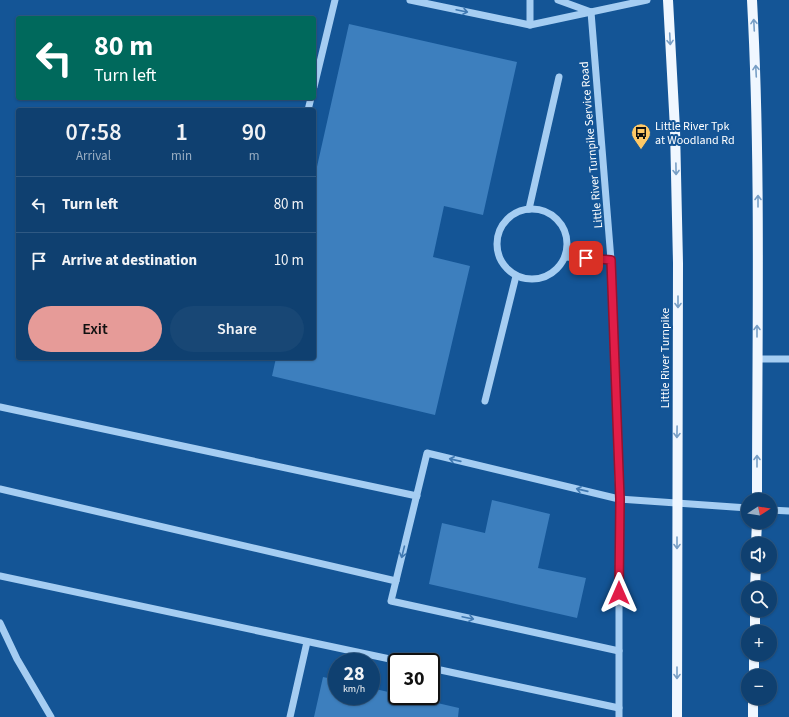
<!DOCTYPE html>
<meta charset="utf-8">
<style>
:root{--surface:#0f4070;--page:#184775;--text:#f1f3f6;--muted:#9bafc3;--line:#2f5983;--accent:#e69b98}
body{margin:0;font-family:"Source Sans 3",sans-serif;background:var(--page);color:var(--text);height:100vh;display:flex;flex-direction:column;font-size:15px;white-space:nowrap}
*{box-sizing:border-box;margin:0}
p{font-size:13px;color:var(--muted)}
.icon{flex:none;width:22px;height:22px;fill:none;stroke:currentColor;stroke-width:2;stroke-linecap:round;stroke-linejoin:round}
.map{position:relative;flex:1;overflow:hidden}
.details{position:absolute;left:16px;top:108px;width:300px;height:252px;display:flex;flex-direction:column;background:var(--surface);border-radius:4px;box-shadow:0 1px 3px #0004,0 0 0 1px var(--line)}
.details>*{flex:none}
.guide{position:absolute;left:16px;top:16px;width:300px;height:84px;border-radius:4px;box-shadow:0 1px 3px #0004,0 0 0 1px var(--line);background:#00695c;color:#fff;overflow:hidden}
.needle{width:26px;rotate:78deg}
.controls{position:absolute;left:741px;top:493px;display:grid;gap:8px}
.controls a{display:grid;place-items:center;width:36px;height:36px;border-radius:50%;background:var(--surface);box-shadow:0 1px 3px #0004,0 0 0 1px var(--line);font-size:20px}
.speed{position:absolute;left:328px;top:653px;display:flex;gap:8px;font-size:20px;font-weight:700;text-align:center}
.speed>*{display:grid;place-content:center;width:52px;height:52px;border-radius:50%;background:var(--surface);box-shadow:0 1px 3px #0004,0 0 0 1px var(--line);line-height:1}
.speed small{font-size:10px;font-weight:400}
.speed .limit{border:2px solid #111;border-radius:6px;background:#fff;color:#111}
.pin{position:absolute;display:grid;place-items:center;width:34px;height:34px;color:#fff;margin:-17px;border-radius:8px;box-shadow:0 2px 6px #0006}
.me{position:absolute;width:44px;margin:-22px;rotate:0deg;stroke-linejoin:round;filter:drop-shadow(0 0 3px #0008)}
.turn{display:flex;align-items:center;gap:14px;height:84px;padding:0 12px;font-size:18px}
.turn .icon{width:52px;height:52px;stroke-width:2.5}
.turn b{display:block;font-size:28px;line-height:34px}
.eta{display:flex;justify-content:space-evenly;align-items:center;height:68px;text-align:center}
.eta b{font-size:24px;font-weight:600;line-height:28px}
.button{display:flex;gap:8px;margin-top:auto;padding:8px 12px}
.button a{flex:1;height:46px;border-radius:24px;background:var(--accent);color:#111;font-size:16px;font-weight:600;line-height:46px;text-align:center}
.button a+a{background:var(--page);color:var(--text)}
ul{padding:0;list-style:none}
li{display:flex;align-items:center;gap:12px;height:56px;padding:0 12px;border-top:1px solid var(--line)}
li div{flex:1}
li b{display:block;font-size:15px}
li em{font-style:normal}
.map>svg:first-child{display:block}
.building{fill:#3d7fbe}
.lines{fill:none;stroke-linecap:round;stroke-linejoin:round}
.minor{stroke:#a5cdf2;stroke-width:7}
.major{stroke:#f0f7ff;stroke-width:10}
.oneway{stroke:#4079b2}
.oneway2{stroke:#779ec5}
.route-casing{stroke:#92132f;stroke-width:10}
.route{stroke:#e11d48;stroke-width:7}
.labels{text-anchor:middle;stroke-width:4;stroke-linejoin:round;paint-order:stroke}
.poi-label{font-size:12px;fill:#fff;stroke:#145596;text-anchor:start}
.street-label{font-size:12px;fill:#fff;stroke:#145596}
</style>
<div class="map">
<svg width="789" height="717" viewBox="0 0 789 717">
<rect width="100%" height="100%" fill="#145596"/>
<g class="building">
<polygon points="349,24 517,62 483,215 444,206 433,257 470,266 435,415 272,376 276,358 314,358 314,180"/>
<polygon points="492,500 550,514 538,568 586,578 577,618 429,584 442,523 485,533"/>
<polygon points="323,677 337,680 337,696 371,696 371,688 397,694 397,696 407,696 459,708 458,717 314,717"/>
</g>
<g class="lines">
<g class="minor">
<polyline points="410,0 530,25 647,0"/>
<polyline points="558,0 591,12"/>
<polyline points="591,12 611,260 619,499 619,717"/>
<polyline points="530,25 530,0"/>
<polyline points="314,87 335,0"/>
<polyline points="308,110 311,98"/>
<polyline points="529,209 559,77"/>
<circle cx="532" cy="244" r="35"/>
<polyline points="565,257 611,260"/>
<polyline points="757,359 789,359"/>
<polyline points="485,401 516,276"/>
<polyline points="0,407 417,496"/>
<polyline points="0,489 396,581"/>
<polyline points="770,510 789,511"/>
<polyline points="0,576 404,662"/>
<polyline points="0,623 17,659 51,717"/>
<polyline points="619,651 391,601 427,453 619,499 748,508"/>
<polyline points="431,668 619,708"/>
<polyline points="290,717 307,642"/>
</g>
<g class="major">
<polyline points="668,0 675,129 678,263 677,717"/>
<path d="M752,0C761,166 757,333 757,500"/>
<polyline points="756,544 757,522"/>
<polyline points="755,588 756,566"/>
<polyline points="755,632 755,610"/>
<polyline points="754,676 754,654"/>
<polyline points="753,717 753,698"/>
</g>
</g>
<defs><path id="oneway-shaft" d="M-6 0H5M1.5-3L5.5 0L1.5 3" fill="none" stroke-width="1.6" stroke-linecap="round" stroke-linejoin="round"/></defs>
<g class="oneway">
<use href="#oneway-shaft" transform="translate(462 11) rotate(12)"/>
<use href="#oneway-shaft" transform="translate(455 460) rotate(-167)"/>
<use href="#oneway-shaft" transform="translate(582 490) rotate(-167)"/>
<use href="#oneway-shaft" transform="translate(403 552) rotate(104)"/>
<use href="#oneway-shaft" transform="translate(468 618) rotate(12)"/>
</g>
<g class="oneway2">
<use href="#oneway-shaft" transform="translate(754 25) rotate(-93)"/>
<use href="#oneway-shaft" transform="translate(670 39) rotate(87)"/>
<use href="#oneway-shaft" transform="translate(756 71) rotate(-93)"/>
<use href="#oneway-shaft" transform="translate(676 169) rotate(89)"/>
<use href="#oneway-shaft" transform="translate(758 201) rotate(-90)"/>
<use href="#oneway-shaft" transform="translate(678 302) rotate(90)"/>
<use href="#oneway-shaft" transform="translate(757 331) rotate(-90)"/>
<use href="#oneway-shaft" transform="translate(677 432) rotate(91)"/>
<use href="#oneway-shaft" transform="translate(757 461) rotate(-90)"/>
<use href="#oneway-shaft" transform="translate(677 543) rotate(90)"/>
<use href="#oneway-shaft" transform="translate(677 673) rotate(90)"/>
</g>
<g class="lines">
<g class="route-casing">
<polyline id="route" points="586,258 611,260 620,499 619,593"/>
</g>
<use href="#route" class="route"/>
</g>
<defs>
<g id="bus-pin" transform="scale(1)"><path d="M0 17L-7.5 6A9.5 9.5 0 1 1 7.5 6Z" fill="#ffc966" stroke="#145596"/><path d="M-5-6H5V4H4V6H2V4H-2V6H-4V4H-5ZM-3.5-4V0h7V-4ZM-3.5 1.2v1.5H-2V1.2ZM2 1.2v1.5H3.5V1.2Z" fill="#111"/></g>
</defs>
<g fill-rule="evenodd">
<use href="#bus-pin" x="641" y="133"/>
</g>
<g class="labels">
<g class="poi-label">
<text x="655" y="130">Little River Tpk<tspan x="655" dy="14">at Woodland Rd</tspan></text>
</g>
<g class="street-label">
<text transform="translate(591 145) rotate(-95)" y="4">Little River Turnpike Service Road</text>
<text transform="translate(665 358) rotate(-90)" y="4">Little River Turnpike</text>
</g>
</g>
</svg>
<div class="controls">
<a><svg class="needle" viewBox="-14 -14 28 28"><path d="M0-13l5 13h-10z" fill="#e53935"/><path d="M0 13l5-13h-10z" fill="#9bafc3"/></svg></a>
<a><svg class="icon" aria-label="sound" viewBox="0 0 24 24"><path d="M4 9h4l5-4v14l-5-4H4zM17 9q2 3 0 6"/></svg></a>
<a><svg class="icon" aria-label="search" viewBox="0 0 24 24"><circle cx="10" cy="10" r="6"/><path d="M15 15l6 6"/></svg></a>
<a>+</a>
<a>−</a>
</div>
<div class="speed"><div>28<small>km/h</small></div><div class="limit">30</div></div>
<div class="pin" style="left:586px;top:258px;background:#d93025"><svg class="icon" aria-label="arrive" viewBox="0 0 24 24"><path d="M6 21V4h12l-3 4 3 4H6"/></svg></div>
<svg class="me" style="left:619px;top:593px" viewBox="-20 -20 40 40"><path d="M0-17L14 15 0 8-14 15z" fill="#e11d48" stroke="#fff" stroke-width="4"/></svg>
<div class="guide">
<div class="turn"><svg class="icon" aria-label="left" viewBox="0 0 24 24"><path d="M17 20v-9H6M10 6l-5 5 5 5"/></svg><div><b>80 m</b>Turn left</div></div>
</div>
<section class="details">
<div class="eta">
<div><b>07:58</b><p>Arrival</p></div>
<div><b>1</b><p>min</p></div>
<div><b>90</b><p>m</p></div>
</div>
<ul>
<li><svg class="icon" aria-label="left" viewBox="0 0 24 24"><path d="M17 20v-9H6M10 6l-5 5 5 5"/></svg><div><b>Turn left</b></div><em>80 m</em></li>
<li><svg class="icon" aria-label="arrive" viewBox="0 0 24 24"><path d="M6 21V4h12l-3 4 3 4H6"/></svg><div><b>Arrive at destination</b></div><em>10 m</em></li>
</ul>
<div class="button"><a>Exit</a><a>Share</a></div>
</section>
</div>
